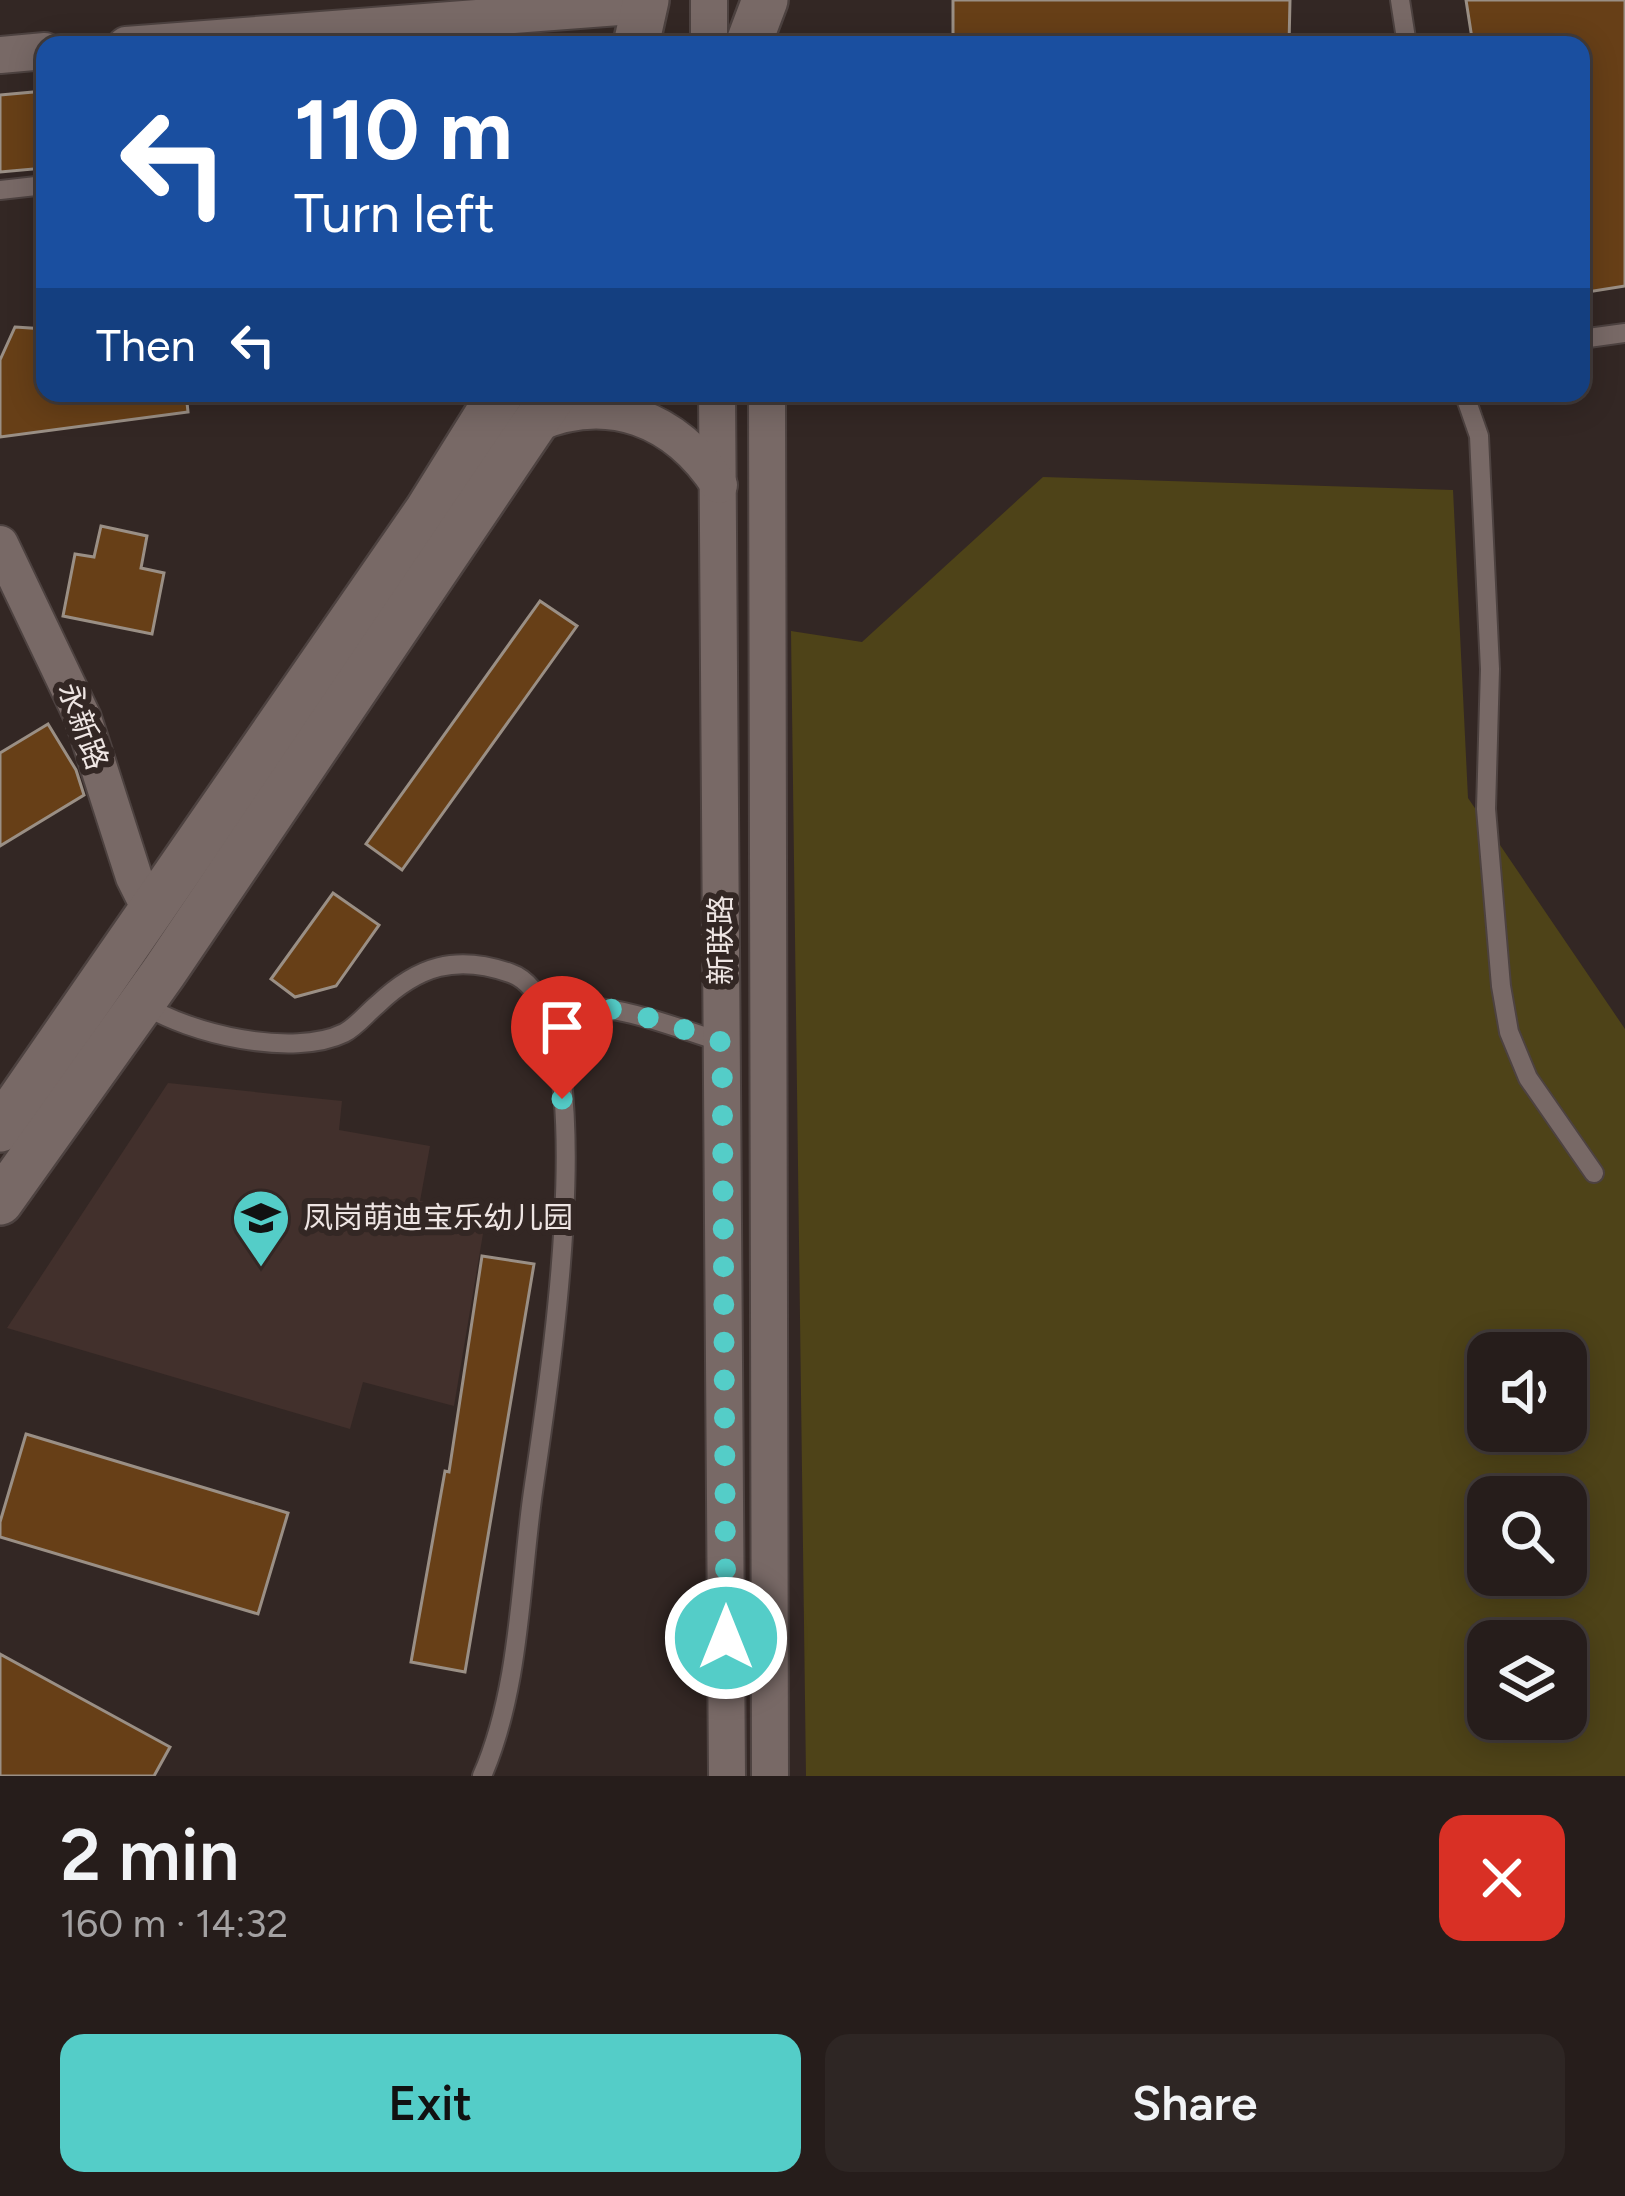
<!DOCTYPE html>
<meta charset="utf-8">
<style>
:root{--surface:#261d1b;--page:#2e2624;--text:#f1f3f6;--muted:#a4a2a3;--line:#423b3a;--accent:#54cdc8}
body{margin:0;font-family:Figtree,"Noto Sans SC",sans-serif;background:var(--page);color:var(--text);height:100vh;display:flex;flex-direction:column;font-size:45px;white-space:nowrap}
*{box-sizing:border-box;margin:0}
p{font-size:39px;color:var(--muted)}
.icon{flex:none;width:66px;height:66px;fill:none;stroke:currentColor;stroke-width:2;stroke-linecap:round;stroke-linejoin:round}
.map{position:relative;height:1776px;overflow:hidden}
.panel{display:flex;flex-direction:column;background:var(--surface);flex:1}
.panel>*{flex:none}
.guide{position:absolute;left:36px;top:36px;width:1554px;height:366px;border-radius:24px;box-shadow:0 6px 30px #0003,0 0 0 3px var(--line);background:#1a4fa0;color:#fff;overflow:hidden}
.tools{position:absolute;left:1467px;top:1332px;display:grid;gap:24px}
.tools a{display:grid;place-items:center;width:120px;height:120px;border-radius:24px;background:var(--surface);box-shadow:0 6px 30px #0003,0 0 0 3px var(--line);font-size:60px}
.pin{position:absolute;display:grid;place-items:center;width:102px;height:102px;color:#fff;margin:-123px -51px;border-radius:50% 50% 50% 0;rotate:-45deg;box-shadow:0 0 12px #0007}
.pin .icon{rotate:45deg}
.me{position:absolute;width:132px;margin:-66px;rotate:0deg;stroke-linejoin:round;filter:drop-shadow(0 0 9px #0008)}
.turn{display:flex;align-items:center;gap:42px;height:252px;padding:0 60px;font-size:54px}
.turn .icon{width:156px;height:156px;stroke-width:2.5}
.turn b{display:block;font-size:84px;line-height:102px}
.then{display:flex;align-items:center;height:114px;padding:0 60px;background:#0003;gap:24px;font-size:45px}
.round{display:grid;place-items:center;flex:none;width:126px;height:126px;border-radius:24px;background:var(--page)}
.head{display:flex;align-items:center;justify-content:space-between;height:204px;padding:0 60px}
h1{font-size:72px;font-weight:600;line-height:90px}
.button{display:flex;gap:24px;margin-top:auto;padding:24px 60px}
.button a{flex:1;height:138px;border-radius:24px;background:var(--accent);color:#111;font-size:48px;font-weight:600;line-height:138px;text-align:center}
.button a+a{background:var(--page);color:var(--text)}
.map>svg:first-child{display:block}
.built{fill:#42302c}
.green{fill:#4e4318;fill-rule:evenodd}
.building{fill:#673f17;stroke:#9a8f85;stroke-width:3}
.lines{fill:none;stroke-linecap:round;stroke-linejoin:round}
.service-casing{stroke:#4d4240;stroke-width:22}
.minor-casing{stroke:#4d4240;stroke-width:40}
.tertiary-casing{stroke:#4d4240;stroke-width:50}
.service{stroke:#786966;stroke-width:18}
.minor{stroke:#786966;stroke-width:36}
.tertiary{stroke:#786966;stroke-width:45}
.route{stroke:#54cdc8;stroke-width:21;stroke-dasharray:0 37.8}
.labels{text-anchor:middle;stroke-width:12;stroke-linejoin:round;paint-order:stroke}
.street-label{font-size:30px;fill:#eee5e3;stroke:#332724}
.poi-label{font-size:30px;fill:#eee5e3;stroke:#332724;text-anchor:start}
</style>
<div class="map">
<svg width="1625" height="1776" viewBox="0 0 1625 1776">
<rect width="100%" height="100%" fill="#332724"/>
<polygon class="built" points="168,1083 342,1101 339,1130 430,1146 420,1201 487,1210 454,1406 363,1382 350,1429 7,1328"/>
<path class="green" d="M1043,477L1453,490L1468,798L1625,1029V1776H806L791,631L862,642ZM1488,1353H1566V1431H1488ZM1488,1497H1566V1575H1488ZM1488,1641H1566V1719H1488Z"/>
<g class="building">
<polygon points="953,0 1290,0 1289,45 953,45"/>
<polygon points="1466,0 1625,0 1625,286 1581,293 1581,45 1473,45"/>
<polygon points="45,91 45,168 0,172 0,95"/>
<polygon points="15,327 45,329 45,393 186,393 188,412 0,437 0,360"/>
<polygon points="101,526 147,536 141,568 164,573 152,634 63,616 75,554 94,557"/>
<polygon points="540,601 577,626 402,870 366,844"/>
<polygon points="48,724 76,770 84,795 0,846 0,753"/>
<polygon points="333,893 379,925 336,986 295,997 271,979"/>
<polygon points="482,1256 534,1264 465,1672 411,1662 445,1471 449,1472"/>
<polygon points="26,1434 288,1513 258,1614 0,1537 0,1522"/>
<polygon points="0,1654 170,1747 154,1776 0,1776"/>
</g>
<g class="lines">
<g class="service-casing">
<g id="service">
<polyline points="1400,0 1407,45"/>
<polyline points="0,190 45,185"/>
<polyline points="1581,339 1625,333"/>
<polyline points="1464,393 1479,436 1490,669 1486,809 1501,986 1509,1032 1528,1078 1594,1173"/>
<path d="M143,1004C189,1034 293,1058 344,1033C356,1027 367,1013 378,1004C418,966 456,954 510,973C613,1009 544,1410 532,1499C520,1589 519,1692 482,1776"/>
<path d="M548,1013C604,995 668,1026 722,1042"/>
</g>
</g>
<g class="minor-casing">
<g id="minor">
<polyline points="709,0 709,45"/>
<polyline points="126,45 645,5"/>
<polyline points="0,55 45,51"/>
<polyline points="717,393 727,1776"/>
<polyline points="767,393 770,1776"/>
<path d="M535,424C609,392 676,419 719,485"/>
<polyline points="0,544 83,718 134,877 152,913"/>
</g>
</g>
<g class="tertiary-casing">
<g id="tertiary">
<polyline points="636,45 646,0"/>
<polyline points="748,45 765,0"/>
<polyline points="0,1129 428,510 501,393"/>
<polyline points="0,1202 164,972 555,393"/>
</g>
</g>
<use href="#service" class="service"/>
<use href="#minor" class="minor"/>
<use href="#tertiary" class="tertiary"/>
</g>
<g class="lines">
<path class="route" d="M562,1099L548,1013C604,994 668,1026 722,1042L726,1638"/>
</g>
<defs>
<g id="school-pin" transform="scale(3)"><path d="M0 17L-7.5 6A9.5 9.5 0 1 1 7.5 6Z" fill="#54cdc8" stroke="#332724"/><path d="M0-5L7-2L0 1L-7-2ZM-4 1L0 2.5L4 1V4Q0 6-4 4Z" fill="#111"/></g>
</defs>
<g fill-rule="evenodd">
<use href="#school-pin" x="261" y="1218"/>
</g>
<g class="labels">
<g class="street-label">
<text transform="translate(83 726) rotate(70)" y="10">永新路</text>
<text transform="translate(721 940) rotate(-90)" y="10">新联路</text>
</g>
<g class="poi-label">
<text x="303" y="1228">凤岗萌迪宝乐幼儿园</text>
</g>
</g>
</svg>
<div class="tools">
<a><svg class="icon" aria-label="sound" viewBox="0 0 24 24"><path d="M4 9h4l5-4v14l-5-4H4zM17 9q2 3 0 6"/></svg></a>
<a><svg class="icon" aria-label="search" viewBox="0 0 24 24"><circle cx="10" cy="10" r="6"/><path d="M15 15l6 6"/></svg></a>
<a><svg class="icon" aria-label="layers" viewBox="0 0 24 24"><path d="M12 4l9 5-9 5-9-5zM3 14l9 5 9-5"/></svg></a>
</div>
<div class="pin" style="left:562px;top:1099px;background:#d93025"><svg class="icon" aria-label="arrive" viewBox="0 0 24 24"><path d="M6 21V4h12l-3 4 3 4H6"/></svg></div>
<svg class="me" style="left:726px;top:1638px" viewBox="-20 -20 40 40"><circle r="17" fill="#54cdc8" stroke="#fff" stroke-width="3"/><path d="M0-11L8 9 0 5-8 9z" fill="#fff"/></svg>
<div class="guide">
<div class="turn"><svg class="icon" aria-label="left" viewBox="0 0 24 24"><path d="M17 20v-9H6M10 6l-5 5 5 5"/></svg><div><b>110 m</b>Turn left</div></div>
<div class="then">Then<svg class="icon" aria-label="left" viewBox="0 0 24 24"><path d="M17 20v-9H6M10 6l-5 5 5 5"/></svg></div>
</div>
</div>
<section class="panel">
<div class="head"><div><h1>2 min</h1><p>160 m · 14:32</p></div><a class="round" style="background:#d93025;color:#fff"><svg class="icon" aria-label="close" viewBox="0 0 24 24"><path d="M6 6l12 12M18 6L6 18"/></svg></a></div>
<div class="button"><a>Exit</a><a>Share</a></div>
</section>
